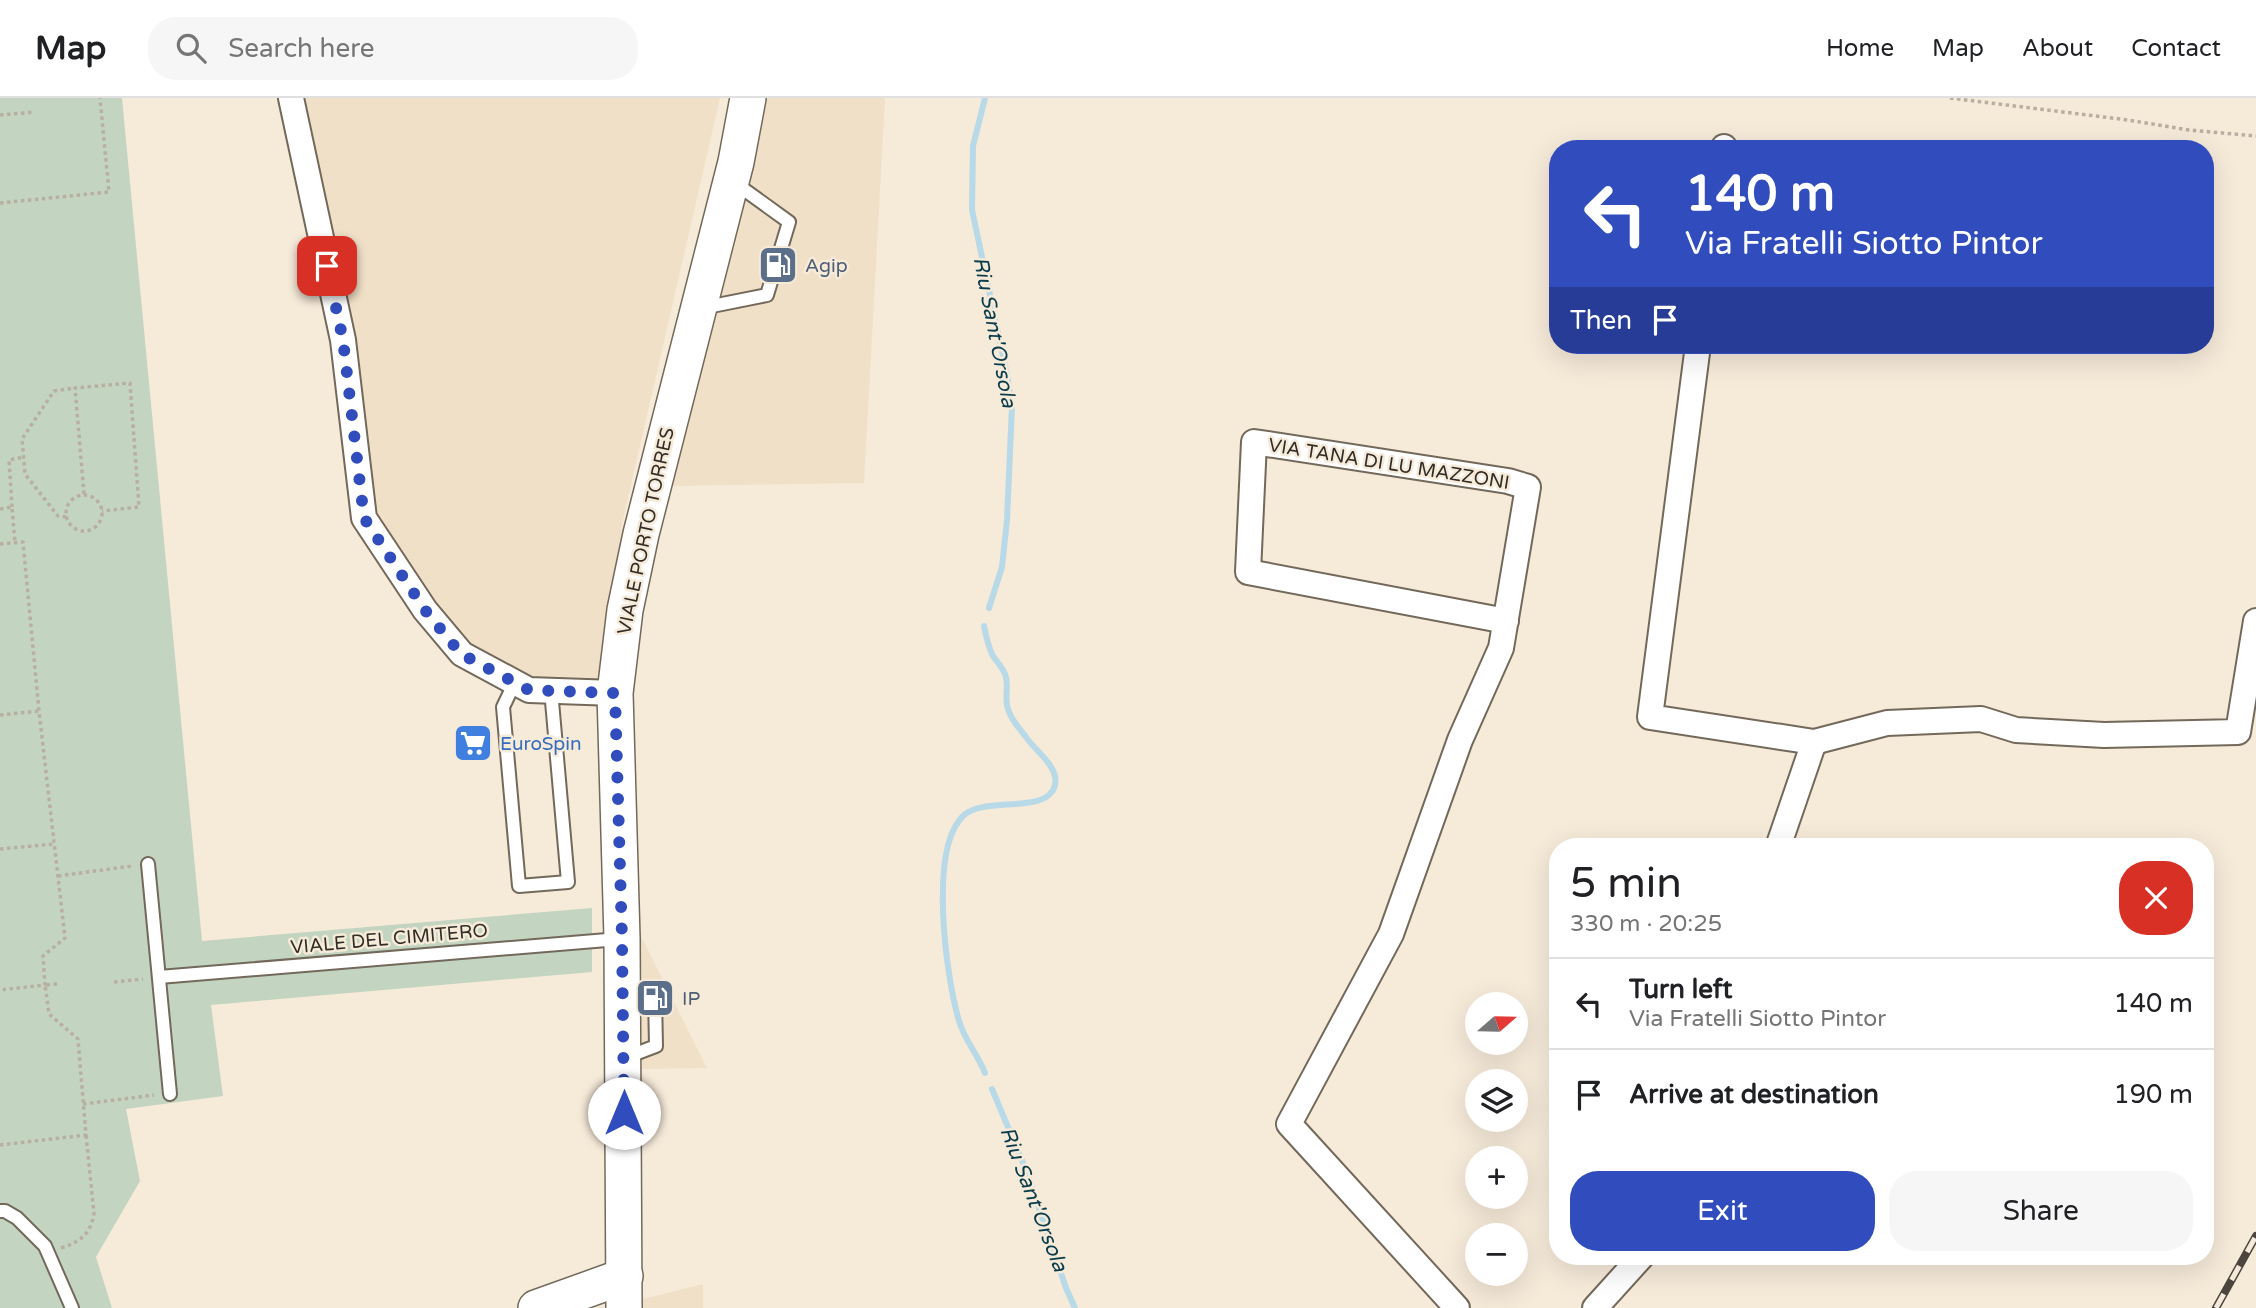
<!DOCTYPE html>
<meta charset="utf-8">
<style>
:root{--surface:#fff;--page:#f6f6f6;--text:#202124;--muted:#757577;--line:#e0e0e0;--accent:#314cbd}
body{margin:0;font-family:"Varela Round",sans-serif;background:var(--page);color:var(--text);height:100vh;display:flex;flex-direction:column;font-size:26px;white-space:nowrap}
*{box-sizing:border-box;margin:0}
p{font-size:23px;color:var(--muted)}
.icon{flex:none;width:38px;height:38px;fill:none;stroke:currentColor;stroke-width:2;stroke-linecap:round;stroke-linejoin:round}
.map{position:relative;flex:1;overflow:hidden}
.drawer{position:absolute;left:1549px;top:740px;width:665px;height:427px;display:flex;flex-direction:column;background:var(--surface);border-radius:28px;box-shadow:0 7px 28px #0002}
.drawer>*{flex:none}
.top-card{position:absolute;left:1549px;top:42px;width:665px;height:214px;border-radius:28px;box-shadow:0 7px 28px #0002;background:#314cbd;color:#fff;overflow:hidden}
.needle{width:46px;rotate:70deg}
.tools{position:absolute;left:1465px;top:894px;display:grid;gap:14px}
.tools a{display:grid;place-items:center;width:63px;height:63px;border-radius:50%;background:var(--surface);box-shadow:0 7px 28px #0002;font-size:35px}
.pin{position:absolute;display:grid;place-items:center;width:60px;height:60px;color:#fff;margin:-30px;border-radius:14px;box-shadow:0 4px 10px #0006}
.me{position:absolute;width:77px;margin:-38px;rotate:0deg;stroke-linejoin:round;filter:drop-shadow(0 0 5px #0008)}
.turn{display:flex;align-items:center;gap:24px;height:147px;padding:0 21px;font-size:32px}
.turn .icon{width:91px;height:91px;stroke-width:2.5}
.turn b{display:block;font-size:49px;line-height:60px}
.then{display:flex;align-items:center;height:66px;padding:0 21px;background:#0003;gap:14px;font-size:26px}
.round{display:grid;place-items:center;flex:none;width:74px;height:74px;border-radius:28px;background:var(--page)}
.summary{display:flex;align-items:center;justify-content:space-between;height:119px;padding:0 21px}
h1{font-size:42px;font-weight:600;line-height:52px}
.button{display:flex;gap:14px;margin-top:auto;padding:14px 21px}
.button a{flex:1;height:80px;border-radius:28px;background:var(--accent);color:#fff;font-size:28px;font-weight:600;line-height:80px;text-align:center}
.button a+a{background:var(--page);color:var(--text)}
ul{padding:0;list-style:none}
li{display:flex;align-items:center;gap:21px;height:91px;padding:0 21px;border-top:2px solid var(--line)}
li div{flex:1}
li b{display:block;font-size:26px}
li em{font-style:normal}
header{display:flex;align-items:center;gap:42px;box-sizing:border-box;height:98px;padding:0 35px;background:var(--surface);border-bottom:2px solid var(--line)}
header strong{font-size:33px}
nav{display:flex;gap:38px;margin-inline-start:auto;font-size:24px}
.search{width:490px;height:63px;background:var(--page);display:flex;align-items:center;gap:18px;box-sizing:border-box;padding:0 24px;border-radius:28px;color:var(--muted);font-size:26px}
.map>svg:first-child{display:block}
.built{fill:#f0e0c8}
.green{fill:#c3d5c1}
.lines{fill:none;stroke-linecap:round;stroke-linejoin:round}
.stream{stroke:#b7d9e8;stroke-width:6}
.service-casing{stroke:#73695a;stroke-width:16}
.minor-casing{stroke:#73695a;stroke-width:28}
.secondary-casing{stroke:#73695a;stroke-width:38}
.path{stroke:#b9afa1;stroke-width:3.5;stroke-dasharray:3.5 3.5;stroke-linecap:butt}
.service{stroke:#fff;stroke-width:12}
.minor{stroke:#fff;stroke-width:24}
.secondary{stroke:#fff;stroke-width:35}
.rail-casing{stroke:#4b453e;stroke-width:8}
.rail{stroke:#f6ead9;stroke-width:5;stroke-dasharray:16;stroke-linecap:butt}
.route{stroke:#314cbd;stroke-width:12;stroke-dasharray:0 21.6}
.labels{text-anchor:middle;stroke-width:5;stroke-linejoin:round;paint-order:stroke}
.service-label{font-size:19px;fill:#4e5e75;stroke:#f6ead9;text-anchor:start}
.street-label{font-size:19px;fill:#312c26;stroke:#f6ead9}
.shop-label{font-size:19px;fill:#366cbe;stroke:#f6ead9;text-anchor:start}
.water-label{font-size:21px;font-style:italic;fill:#0a3c4c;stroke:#f6ead9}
</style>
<header>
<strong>Map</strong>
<div class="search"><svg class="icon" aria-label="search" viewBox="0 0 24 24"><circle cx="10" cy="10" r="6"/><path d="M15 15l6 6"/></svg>Search here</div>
<nav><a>Home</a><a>Map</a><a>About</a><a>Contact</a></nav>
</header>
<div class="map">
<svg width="2256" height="1210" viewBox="0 0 2256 1210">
<rect width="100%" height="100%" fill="#f6ead9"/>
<g class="built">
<polygon points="295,0 720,0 622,426 607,587 530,583 466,548 375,422"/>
<polygon points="752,0 885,0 864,385 671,388"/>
<polygon points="637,830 707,970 638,971"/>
<polygon points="703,1186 703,1210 639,1210 639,1202"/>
</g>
<polygon class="green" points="0,0 122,0 202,843 592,810 592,874 211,907 223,998 126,1011 140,1083 96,1159 112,1210 0,1210"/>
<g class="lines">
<g class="stream">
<polyline points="985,0 973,48 972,112 1007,277 1012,308 1007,422 1002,469 989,510"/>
<path d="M984,528C986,538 988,549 993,558C997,564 1002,569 1005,576C1009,585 1005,598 1007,607C1009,619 1019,630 1026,639C1035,653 1059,668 1055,687C1048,717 985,698 964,717C928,749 946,879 959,923C964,941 978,957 985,975"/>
<polyline points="992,991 1026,1072 1066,1190 1075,1210"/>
</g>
<g class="service-casing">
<g id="service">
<polyline points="702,210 767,197 789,124 735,85"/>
<polyline points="515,584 503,609 519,788 568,784 551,592"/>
<polyline points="148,766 170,996"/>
<polyline points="159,879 619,841"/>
<polyline points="625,883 655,898 656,948 627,959"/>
<polyline points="0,1113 5,1113 17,1120 45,1148 72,1210"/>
</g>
</g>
<g class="minor-casing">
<g id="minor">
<polyline points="291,0 343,242 364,420 425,512 462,556 529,592 615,595"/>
<polyline points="1724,51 1724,49"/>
<polyline points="1698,247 1650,619 1814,644 1778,749"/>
<polyline points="1814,644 1887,625 1981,621 2016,632 2104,637 2238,634 2256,523"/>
<polyline points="1457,1210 1289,1026 1391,836 1460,642 1501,550 1528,389 1508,383 1254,344 1248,474 1506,523"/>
<polyline points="1595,1210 1642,1158"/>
</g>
</g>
<g class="secondary-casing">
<g id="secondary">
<polyline points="536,1210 625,1178"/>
<polyline points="624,1210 622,840 615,595 625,512 641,436 736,64 748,0"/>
</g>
</g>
<g class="path">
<polyline points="1950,0 2128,22 2189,32 2256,38"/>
<polyline points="0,17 35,14"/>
<polyline points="0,105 109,94 100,0"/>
<polyline points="84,396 75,290 130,285 139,409 102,413"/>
<circle cx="84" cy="415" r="18"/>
<polyline points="12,409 9,362 24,359"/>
<polyline points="0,411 12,409 15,445"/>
<polyline points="66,419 58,418 25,376 22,341 54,293 75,290"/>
<polyline points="0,446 23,444 39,613 65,840 43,858 45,887 0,892"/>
<polyline points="0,617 39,613"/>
<polyline points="0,751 54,746"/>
<polyline points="58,778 132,768"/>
<polyline points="114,884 143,881"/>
<polyline points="83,1006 154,997"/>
<polyline points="0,1047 86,1037 78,941 49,916 45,887 58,886"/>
<path d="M61,1150C80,1144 91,1136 94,1115L86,1037"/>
</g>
<use href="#service" class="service"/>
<use href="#minor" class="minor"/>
<use href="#secondary" class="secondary"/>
<g class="rail-casing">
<polyline id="rail" points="2216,1210 2256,1138"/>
</g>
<use href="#rail" class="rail"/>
</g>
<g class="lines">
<polyline class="route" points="327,168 343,242 364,420 425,512 461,556 529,592 615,595 622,840 624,1015"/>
</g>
<defs>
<g id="fuel-square" transform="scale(2.0125)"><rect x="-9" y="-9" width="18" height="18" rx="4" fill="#5c6f8a" stroke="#f6ead9"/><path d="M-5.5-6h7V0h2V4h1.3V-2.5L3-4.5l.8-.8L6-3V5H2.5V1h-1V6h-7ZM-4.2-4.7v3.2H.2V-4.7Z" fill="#fff"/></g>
<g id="supermarket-square" transform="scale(2.0125)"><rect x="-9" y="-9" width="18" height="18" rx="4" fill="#3f7fe0" stroke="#f6ead9"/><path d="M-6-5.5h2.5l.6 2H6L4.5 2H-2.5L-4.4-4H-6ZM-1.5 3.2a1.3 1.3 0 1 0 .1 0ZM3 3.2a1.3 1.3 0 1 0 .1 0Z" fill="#fff"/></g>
</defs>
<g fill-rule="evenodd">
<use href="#fuel-square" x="778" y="167"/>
<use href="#supermarket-square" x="473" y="645"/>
<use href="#fuel-square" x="655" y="900"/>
</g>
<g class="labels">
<g class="service-label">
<text x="805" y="174">Agip</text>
<text x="682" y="907">IP</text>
</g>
<g class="street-label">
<text transform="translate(1389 365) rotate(9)" y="7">VIA TANA DI LU MAZZONI</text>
<text transform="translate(645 433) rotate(-78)" y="7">VIALE PORTO TORRES</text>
<text transform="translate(389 840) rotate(-5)" y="7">VIALE DEL CIMITERO</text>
</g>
<g class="shop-label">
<text x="500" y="652">EuroSpin</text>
</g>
<g class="water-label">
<text transform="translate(995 234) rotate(79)" y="7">Riu Sant'Orsola</text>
<text transform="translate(1034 1101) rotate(69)" y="7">Riu Sant'Orsola</text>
</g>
</g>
</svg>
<div class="tools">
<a><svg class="needle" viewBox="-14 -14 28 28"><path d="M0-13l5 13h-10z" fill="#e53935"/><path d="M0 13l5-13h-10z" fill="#757577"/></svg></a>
<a><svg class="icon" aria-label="layers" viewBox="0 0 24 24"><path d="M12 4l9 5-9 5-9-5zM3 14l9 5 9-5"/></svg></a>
<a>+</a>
<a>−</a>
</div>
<div class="pin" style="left:327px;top:168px;background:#d93025"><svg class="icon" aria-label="arrive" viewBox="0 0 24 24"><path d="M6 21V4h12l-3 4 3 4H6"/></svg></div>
<svg class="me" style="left:624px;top:1015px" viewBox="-20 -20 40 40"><circle r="19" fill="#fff"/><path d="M0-13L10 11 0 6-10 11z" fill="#314cbd"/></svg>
<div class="top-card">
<div class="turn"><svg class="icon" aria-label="left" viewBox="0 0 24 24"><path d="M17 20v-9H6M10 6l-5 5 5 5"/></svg><div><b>140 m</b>Via Fratelli Siotto Pintor</div></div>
<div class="then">Then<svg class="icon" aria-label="arrive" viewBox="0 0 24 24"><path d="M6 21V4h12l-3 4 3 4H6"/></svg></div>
</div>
<section class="drawer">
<div class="summary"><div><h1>5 min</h1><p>330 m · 20:25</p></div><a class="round" style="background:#d93025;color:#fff"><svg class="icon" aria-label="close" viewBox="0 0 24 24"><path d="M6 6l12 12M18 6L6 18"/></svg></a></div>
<ul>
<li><svg class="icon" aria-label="left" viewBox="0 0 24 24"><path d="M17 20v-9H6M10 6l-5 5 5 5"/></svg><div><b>Turn left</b><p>Via Fratelli Siotto Pintor</p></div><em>140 m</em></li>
<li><svg class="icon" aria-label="arrive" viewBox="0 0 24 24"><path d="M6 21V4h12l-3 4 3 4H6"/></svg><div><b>Arrive at destination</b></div><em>190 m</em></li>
</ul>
<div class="button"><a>Exit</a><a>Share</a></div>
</section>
</div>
